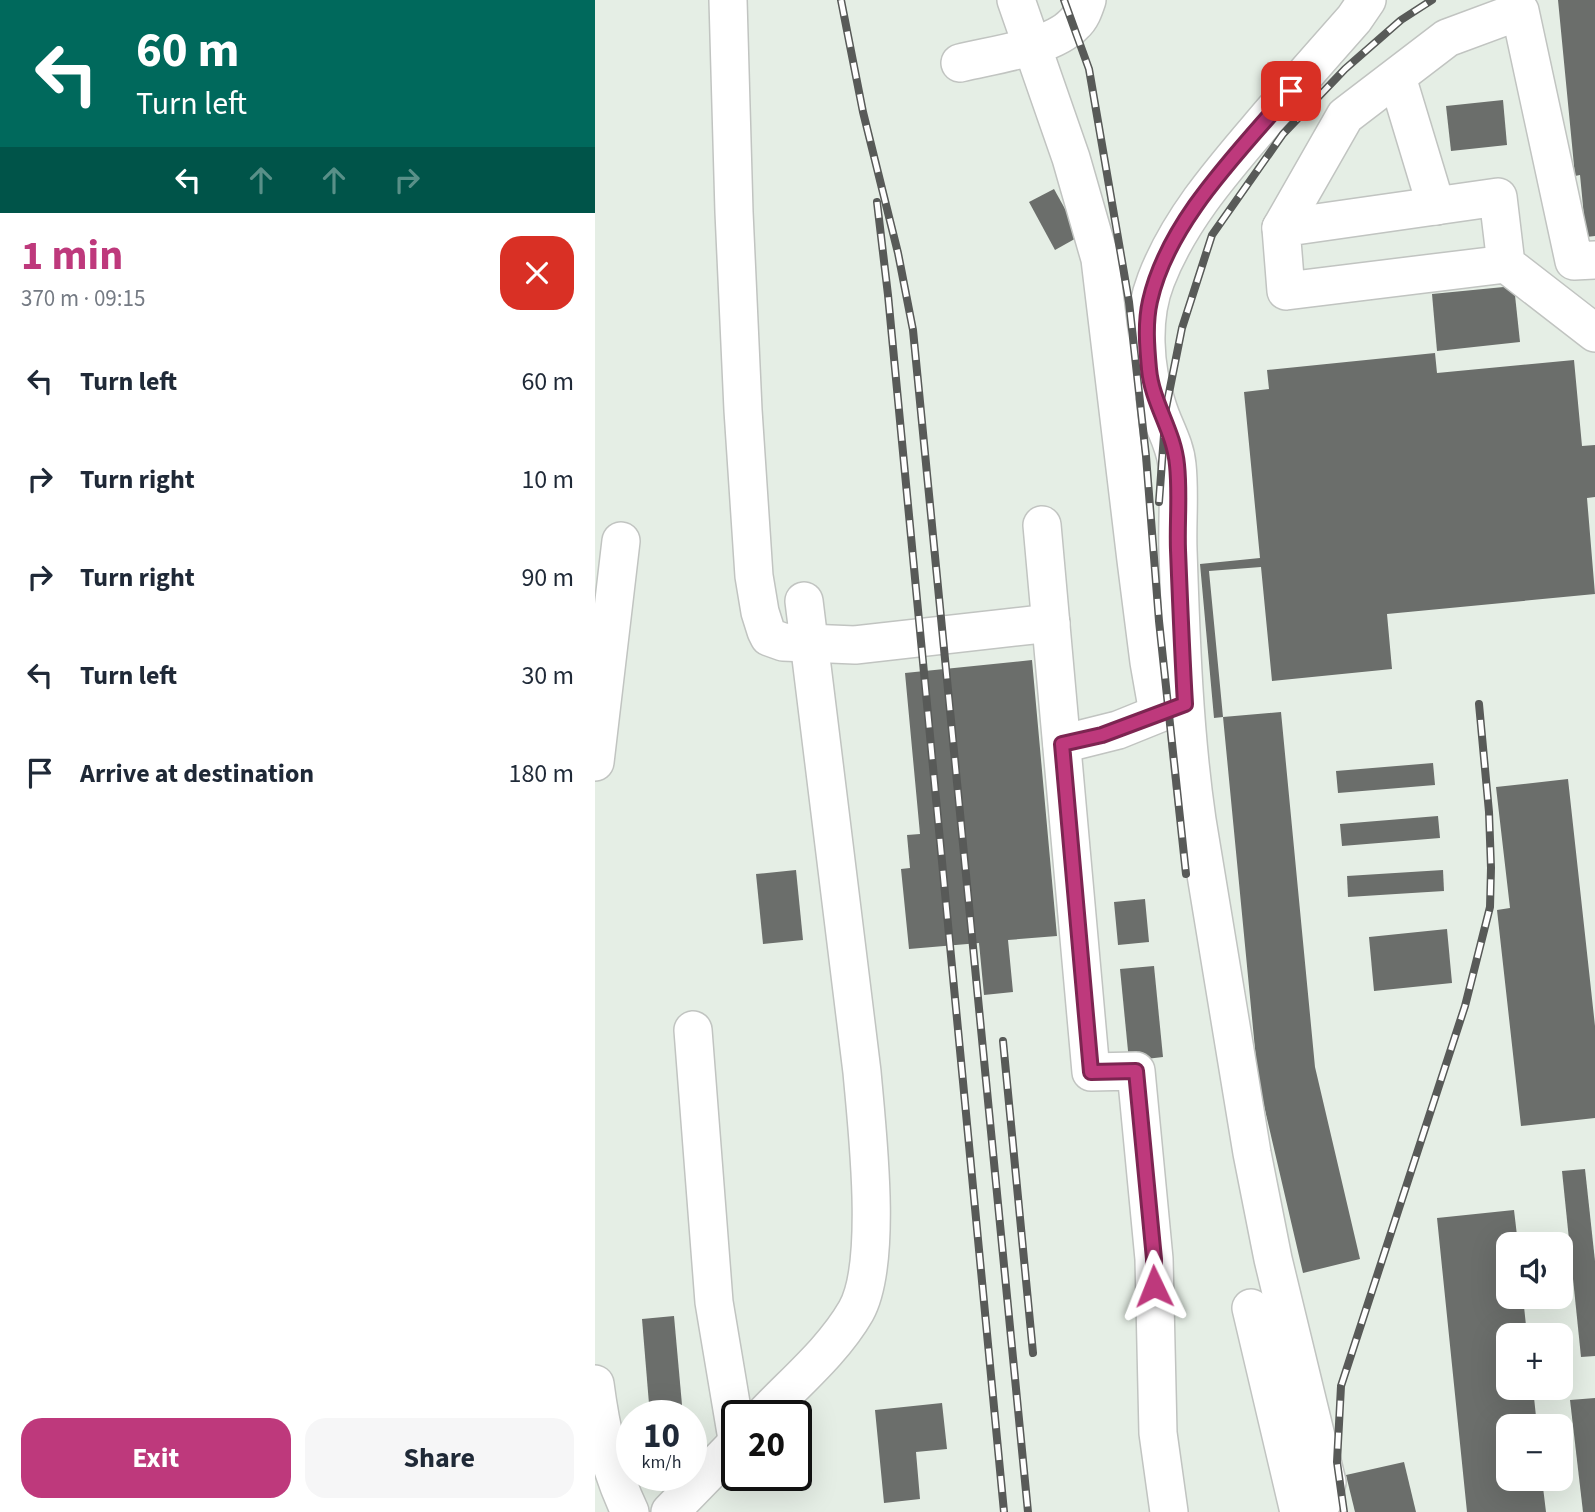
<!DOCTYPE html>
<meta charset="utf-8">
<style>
:root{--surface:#fff;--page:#f6f6f7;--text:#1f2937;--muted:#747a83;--accent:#be397c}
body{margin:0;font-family:"Source Sans 3",sans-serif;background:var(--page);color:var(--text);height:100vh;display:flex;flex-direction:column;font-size:26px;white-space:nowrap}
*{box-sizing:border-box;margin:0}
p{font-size:23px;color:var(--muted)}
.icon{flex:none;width:38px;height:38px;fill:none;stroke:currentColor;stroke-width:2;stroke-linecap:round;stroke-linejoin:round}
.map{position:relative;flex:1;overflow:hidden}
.drawer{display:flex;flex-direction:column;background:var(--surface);width:595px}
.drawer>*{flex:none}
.top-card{background:#00695c;color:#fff;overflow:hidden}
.fabs{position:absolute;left:901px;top:1232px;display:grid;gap:14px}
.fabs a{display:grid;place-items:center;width:77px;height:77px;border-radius:14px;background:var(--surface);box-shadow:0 7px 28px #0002;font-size:35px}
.speed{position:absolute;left:21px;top:1400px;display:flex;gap:14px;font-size:35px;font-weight:700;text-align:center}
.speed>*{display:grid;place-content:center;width:91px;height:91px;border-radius:50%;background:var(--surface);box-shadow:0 7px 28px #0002;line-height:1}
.speed small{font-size:18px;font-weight:400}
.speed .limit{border:4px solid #111;border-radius:10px;background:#fff;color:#111}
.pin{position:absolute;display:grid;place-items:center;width:60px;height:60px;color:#fff;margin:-30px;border-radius:14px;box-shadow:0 4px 10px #0006}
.me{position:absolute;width:77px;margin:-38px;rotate:358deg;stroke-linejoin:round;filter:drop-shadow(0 0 5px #0008)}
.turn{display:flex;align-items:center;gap:24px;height:147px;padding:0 21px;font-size:32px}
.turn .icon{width:91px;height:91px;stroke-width:2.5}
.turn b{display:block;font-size:49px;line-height:60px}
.lanes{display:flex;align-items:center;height:66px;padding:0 21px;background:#0003;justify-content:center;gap:35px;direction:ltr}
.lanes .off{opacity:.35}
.round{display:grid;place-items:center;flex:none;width:74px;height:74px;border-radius:21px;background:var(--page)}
.headline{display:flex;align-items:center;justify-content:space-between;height:119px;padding:0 21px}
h1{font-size:42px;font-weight:700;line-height:52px;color:var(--accent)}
.cta{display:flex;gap:14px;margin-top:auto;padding:14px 21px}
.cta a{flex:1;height:80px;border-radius:21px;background:var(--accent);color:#fff;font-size:28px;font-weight:700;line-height:80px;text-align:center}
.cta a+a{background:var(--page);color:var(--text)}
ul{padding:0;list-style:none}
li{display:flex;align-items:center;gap:21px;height:98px;padding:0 21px}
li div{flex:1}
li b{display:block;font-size:26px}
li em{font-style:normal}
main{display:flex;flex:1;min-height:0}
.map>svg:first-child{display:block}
.built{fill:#e5eee5;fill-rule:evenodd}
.building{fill:#6b6e6b}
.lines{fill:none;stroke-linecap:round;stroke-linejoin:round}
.minor-casing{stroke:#c1c4c1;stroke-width:40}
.minor{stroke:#fff;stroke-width:37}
.rail-casing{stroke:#585a58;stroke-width:8}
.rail{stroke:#fff;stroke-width:5;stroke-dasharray:16;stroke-linecap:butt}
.route-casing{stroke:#7c2551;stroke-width:18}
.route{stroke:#be397c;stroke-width:12}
</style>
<main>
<section class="drawer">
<div class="top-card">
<div class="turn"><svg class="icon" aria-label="left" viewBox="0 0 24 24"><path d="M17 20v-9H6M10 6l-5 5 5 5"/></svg><div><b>60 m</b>Turn left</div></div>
<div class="lanes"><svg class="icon" aria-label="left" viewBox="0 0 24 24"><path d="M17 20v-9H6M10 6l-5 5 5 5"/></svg><svg class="icon off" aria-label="ahead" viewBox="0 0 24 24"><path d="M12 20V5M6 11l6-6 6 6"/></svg><svg class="icon off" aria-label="ahead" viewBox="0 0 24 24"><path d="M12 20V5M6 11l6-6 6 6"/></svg><svg class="icon off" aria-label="right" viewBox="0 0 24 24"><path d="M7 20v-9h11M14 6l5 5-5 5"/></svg></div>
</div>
<div class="headline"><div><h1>1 min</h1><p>370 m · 09:15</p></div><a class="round" style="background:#d93025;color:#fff"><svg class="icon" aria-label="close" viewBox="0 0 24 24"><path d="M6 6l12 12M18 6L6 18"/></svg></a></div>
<ul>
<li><svg class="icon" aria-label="left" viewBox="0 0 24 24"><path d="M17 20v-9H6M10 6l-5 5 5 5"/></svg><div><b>Turn left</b></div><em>60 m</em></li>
<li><svg class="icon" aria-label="right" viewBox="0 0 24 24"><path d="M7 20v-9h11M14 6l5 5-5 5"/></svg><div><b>Turn right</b></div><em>10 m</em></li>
<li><svg class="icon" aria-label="right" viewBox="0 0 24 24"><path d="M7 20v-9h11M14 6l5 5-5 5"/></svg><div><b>Turn right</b></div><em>90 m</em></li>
<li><svg class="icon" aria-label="left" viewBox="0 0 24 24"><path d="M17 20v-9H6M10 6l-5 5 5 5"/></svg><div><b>Turn left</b></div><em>30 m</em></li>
<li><svg class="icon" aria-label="arrive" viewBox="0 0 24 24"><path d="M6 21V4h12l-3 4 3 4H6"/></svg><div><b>Arrive at destination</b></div><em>180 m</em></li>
</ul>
<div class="cta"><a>Exit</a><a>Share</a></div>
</section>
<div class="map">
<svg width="1000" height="1512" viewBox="0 0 1000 1512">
<rect width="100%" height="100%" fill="#f5f9f5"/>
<path class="built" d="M0,0H1000V1512H0ZM914,1244H966V1297H914ZM914,1335H966V1388H914ZM37,1416H96V1475H37ZM142,1416H201V1475H142ZM914,1426H966V1479H914Z"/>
<g class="building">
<polygon points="963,0 1000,0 1000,236 991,237 985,175 980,176"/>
<polygon points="908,100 912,145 856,151 851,106"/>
<polygon points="459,189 485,236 460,250 434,202"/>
<polygon points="919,286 925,342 842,351 837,294"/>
<polygon points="840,353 842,373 979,360 987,446 1000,445 1000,497 992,498 1000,594 792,614 797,669 677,681 666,567 614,571 628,717 619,718 605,564 665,558 649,392 674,389 672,370"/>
<polygon points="437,660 462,936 413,940 418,992 389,995 384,943 314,949 306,869 315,868 312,835 325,834 310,673"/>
<polygon points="686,712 720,1067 765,1259 708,1273 663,1080 628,717"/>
<polygon points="838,763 840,785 743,793 741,771"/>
<polygon points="973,779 1000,1026 1000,1118 926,1126 902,910 915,908 901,787"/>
<polygon points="843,816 845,838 747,846 745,824"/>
<polygon points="201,870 208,940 168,944 161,874"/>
<polygon points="848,870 849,891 753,897 752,876"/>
<polygon points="550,899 554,942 523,945 519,902"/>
<polygon points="852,929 857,983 779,991 774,937"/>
<polygon points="559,966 568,1057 534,1061 525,969"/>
<polygon points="990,1169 1000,1261 1000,1356 986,1357 967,1171"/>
<polygon points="919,1210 923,1244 914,1244 914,1297 928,1297 932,1335 914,1335 914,1388 938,1388 942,1426 914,1426 914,1479 947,1479 951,1512 872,1512 842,1218"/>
<polygon points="79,1316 88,1416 55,1416 47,1319"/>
<polygon points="1000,1398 1000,1512 988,1512 975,1400"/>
<polygon points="347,1403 352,1449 321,1452 325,1499 289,1503 280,1410"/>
<polygon points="809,1462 821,1512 760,1512 751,1475"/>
</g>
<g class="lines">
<g class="minor-casing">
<g id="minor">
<polyline points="133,0 139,212 148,410 159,576 165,612 171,631 174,637 188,642 260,645 456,623"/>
<polyline points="421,0 476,158 505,259 541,560 554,662 563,713"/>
<path d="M365,63C396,55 457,48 479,24C486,18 489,9 492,0"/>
<polyline points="802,77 841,206"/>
<polyline points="686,228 750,116 852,38 925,11 979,261 1000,260"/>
<polyline points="911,264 903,197 686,228 691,291 911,264 1000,333"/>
<polyline points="447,525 496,1072 541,1071 559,1259 563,1433 574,1512"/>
<polyline points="467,744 523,730 585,705"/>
<polyline points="0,762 26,541"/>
<polyline points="98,1030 119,1302 142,1439"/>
<polyline points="656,1308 704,1512"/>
<path d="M0,1384C6,1430 15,1470 35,1512"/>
<path d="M168,1416C199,1383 238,1351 261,1311C288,1263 272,1129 267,1072L209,601"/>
<polyline points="75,1512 142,1443"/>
<path d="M722,1512L728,1501L732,1482L678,1259L657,1153L602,820C589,731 586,640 583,550C582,522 585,493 582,465C580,443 568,426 562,405C549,367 546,318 561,280C584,220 627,171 668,123C698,88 729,53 759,19L772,0"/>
</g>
</g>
<use href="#minor" class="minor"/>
<g class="rail-casing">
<g id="rail">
<polyline points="246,0 268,112 303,253 318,330 433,1512"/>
<polyline points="469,0 494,69 534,302 551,456 564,621 591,874"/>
<polyline points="282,202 293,295 409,1512"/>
<polyline points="564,502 571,408 587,328 617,235 688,134 750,69 806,20 837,0"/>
<polyline points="408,1041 438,1353"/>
<polyline points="749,1512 742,1462 746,1386 870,1006 895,907 896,868 894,812 884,704"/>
</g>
</g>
<use href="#rail" class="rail"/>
</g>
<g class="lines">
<g class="route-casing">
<path id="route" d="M559,1286V1259L541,1071L496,1072L467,744L507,735L590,704C587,652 585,601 583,550C582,522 585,493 582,465C579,431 557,403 554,369C552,347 550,323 555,301C573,221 644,152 696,91"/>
</g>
<use href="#route" class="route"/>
</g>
</svg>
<div class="fabs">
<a><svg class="icon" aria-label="sound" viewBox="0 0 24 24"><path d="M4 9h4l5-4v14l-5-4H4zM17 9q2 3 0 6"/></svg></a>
<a>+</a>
<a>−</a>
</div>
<div class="speed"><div>10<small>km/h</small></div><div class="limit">20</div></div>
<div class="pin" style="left:696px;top:91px;background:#d93025"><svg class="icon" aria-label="arrive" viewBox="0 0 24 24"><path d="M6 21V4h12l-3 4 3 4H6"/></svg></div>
<svg class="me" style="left:559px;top:1286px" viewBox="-20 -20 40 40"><path d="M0-17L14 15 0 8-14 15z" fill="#be397c" stroke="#fff" stroke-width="4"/></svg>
</div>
</main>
